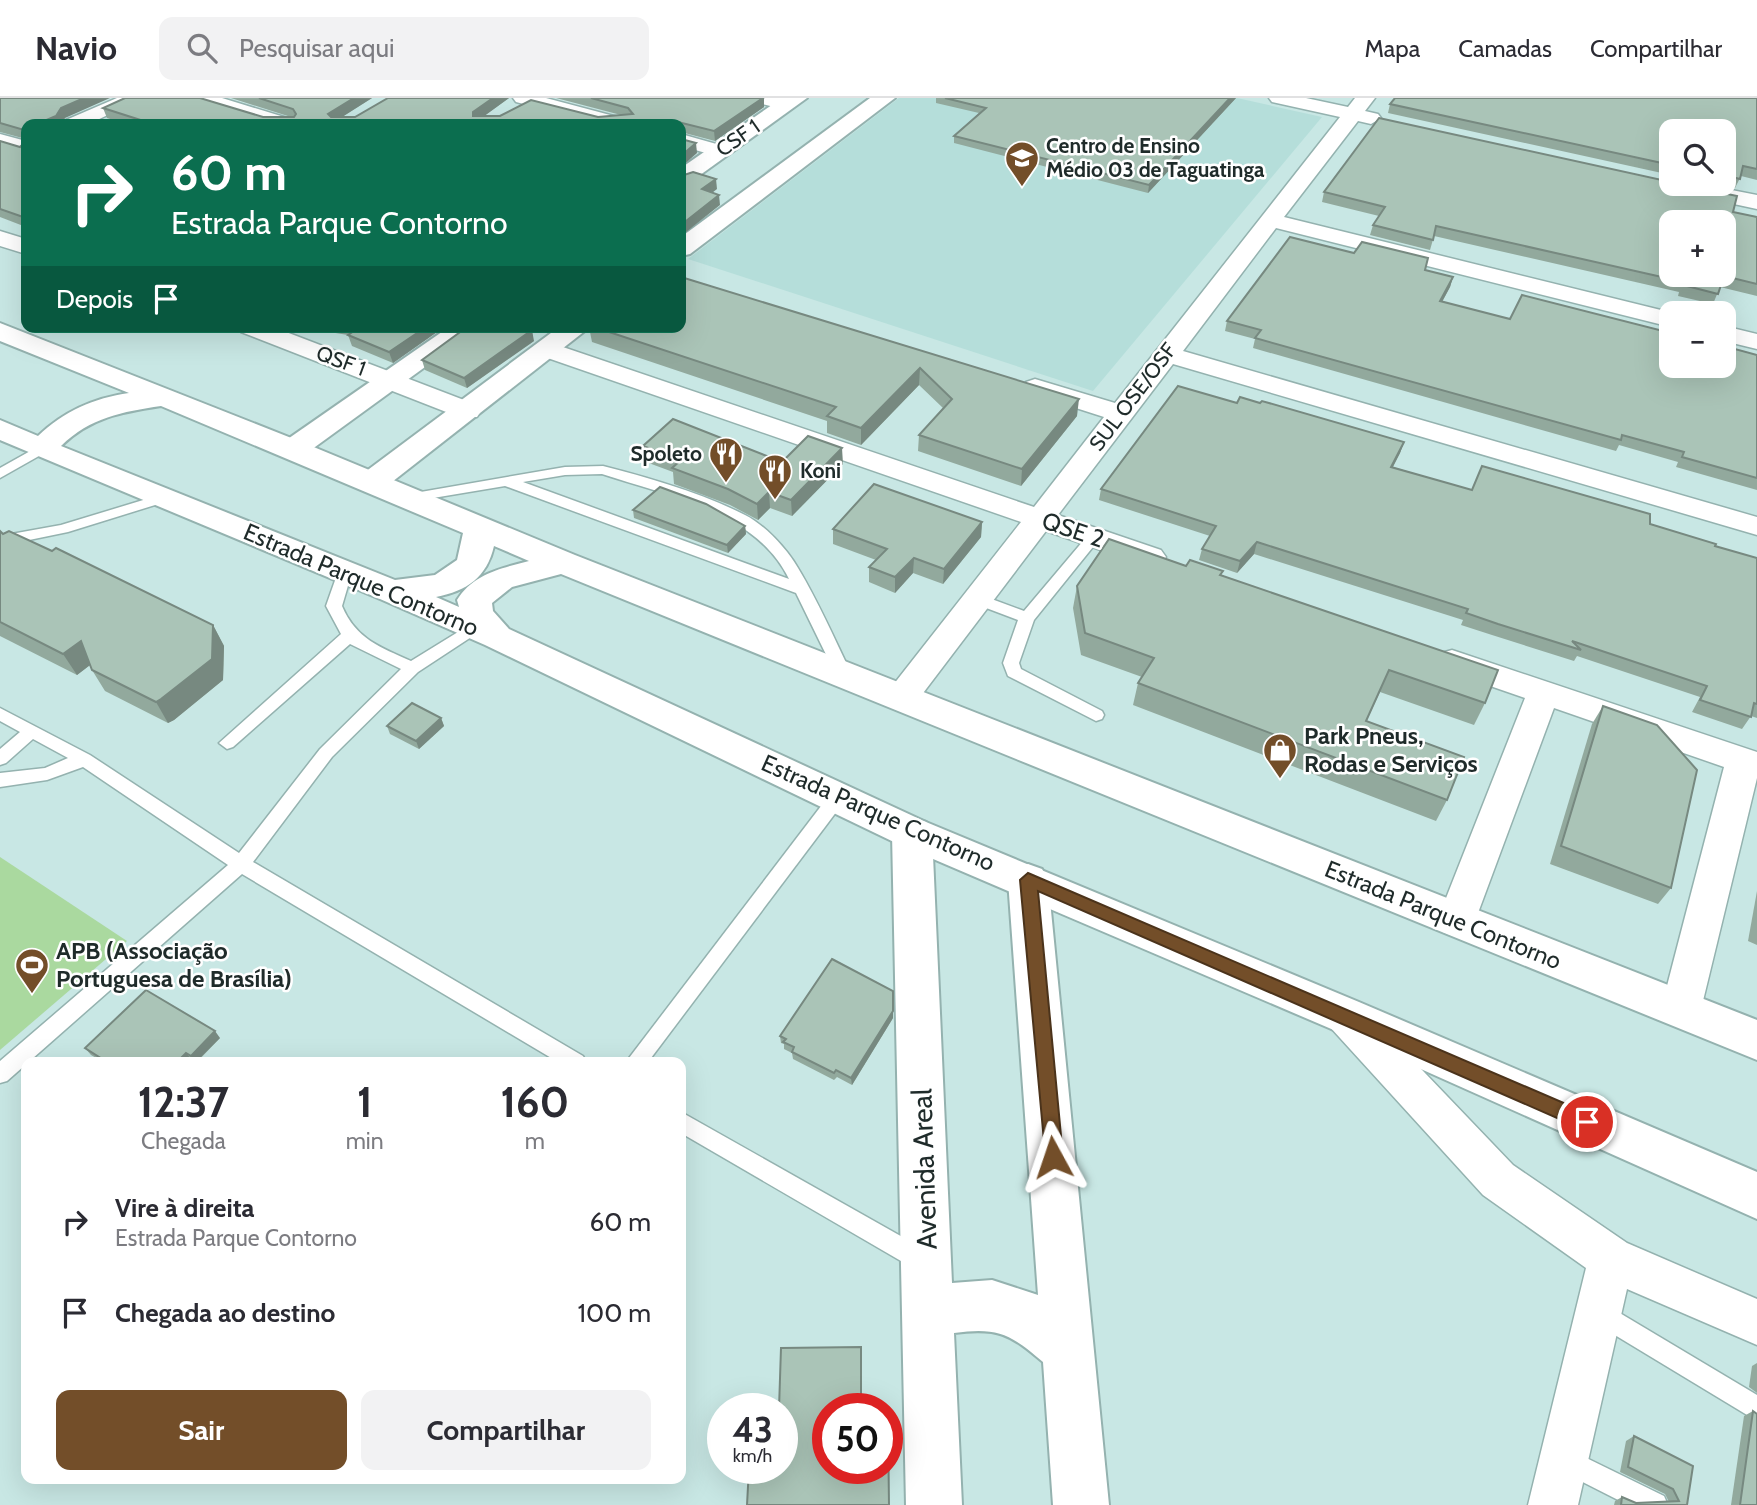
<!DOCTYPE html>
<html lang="pt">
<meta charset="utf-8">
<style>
:root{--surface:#fff;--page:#f2f2f3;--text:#2b2b33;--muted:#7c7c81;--line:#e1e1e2;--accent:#734e29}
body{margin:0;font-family:Cabin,sans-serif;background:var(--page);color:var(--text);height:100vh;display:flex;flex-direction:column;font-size:26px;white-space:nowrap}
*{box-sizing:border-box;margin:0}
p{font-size:23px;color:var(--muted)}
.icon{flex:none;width:38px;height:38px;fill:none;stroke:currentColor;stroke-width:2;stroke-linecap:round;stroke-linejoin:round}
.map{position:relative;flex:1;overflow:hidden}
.panel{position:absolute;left:21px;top:959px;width:665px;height:427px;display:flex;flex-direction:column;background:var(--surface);border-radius:14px;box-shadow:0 7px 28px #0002}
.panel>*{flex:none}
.banner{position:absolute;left:21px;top:21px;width:665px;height:214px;border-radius:14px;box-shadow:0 7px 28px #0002;background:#0b6e4f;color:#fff;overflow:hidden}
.buttons{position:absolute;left:1659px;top:21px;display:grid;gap:14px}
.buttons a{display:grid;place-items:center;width:77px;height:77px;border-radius:14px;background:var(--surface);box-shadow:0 7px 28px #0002;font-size:35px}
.speed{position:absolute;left:707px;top:1295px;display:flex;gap:14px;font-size:35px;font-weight:700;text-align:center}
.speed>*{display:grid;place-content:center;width:91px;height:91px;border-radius:50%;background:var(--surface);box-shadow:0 7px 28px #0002;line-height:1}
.speed small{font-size:18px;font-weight:400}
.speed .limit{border:10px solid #d22;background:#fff;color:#111}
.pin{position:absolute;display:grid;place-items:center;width:60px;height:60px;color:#fff;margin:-30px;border:4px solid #fff;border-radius:50%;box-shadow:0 2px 7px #0007}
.me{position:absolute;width:77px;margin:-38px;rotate:355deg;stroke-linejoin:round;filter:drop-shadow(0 0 5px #0008)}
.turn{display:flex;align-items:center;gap:24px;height:147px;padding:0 35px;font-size:32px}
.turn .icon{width:91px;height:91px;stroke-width:2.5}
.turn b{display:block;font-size:49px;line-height:60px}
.then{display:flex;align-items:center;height:66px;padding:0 35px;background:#0003;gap:14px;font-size:26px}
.eta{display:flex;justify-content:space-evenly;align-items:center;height:119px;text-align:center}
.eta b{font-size:42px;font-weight:700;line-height:49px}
.action{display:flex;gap:14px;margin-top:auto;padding:14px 35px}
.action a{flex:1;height:80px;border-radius:14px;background:var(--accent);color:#fff;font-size:28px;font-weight:700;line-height:80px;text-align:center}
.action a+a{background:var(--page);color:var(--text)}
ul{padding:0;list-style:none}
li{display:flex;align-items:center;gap:21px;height:91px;padding:0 35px}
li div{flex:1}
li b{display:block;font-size:26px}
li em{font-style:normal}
header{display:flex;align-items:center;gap:42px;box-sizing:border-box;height:98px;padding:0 35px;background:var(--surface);border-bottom:2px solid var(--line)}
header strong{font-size:33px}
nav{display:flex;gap:38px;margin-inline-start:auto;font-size:24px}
.search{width:490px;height:63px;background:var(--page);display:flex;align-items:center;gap:18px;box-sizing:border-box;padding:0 24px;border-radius:14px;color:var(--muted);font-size:26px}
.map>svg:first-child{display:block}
.built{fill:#b5deda}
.green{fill:#aad99f}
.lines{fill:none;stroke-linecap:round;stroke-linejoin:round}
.lane-casing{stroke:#94b2af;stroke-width:3}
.street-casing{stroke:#94b2af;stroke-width:3}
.secondary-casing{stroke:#94b2af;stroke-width:4}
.highway-casing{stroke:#94b2af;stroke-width:4}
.lane{fill:#fff;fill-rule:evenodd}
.street{fill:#fff;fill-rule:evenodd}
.secondary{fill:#fff;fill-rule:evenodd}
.highway{fill:#fff;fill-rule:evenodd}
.wall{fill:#92a99d}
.shaded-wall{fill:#778980}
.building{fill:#aac4b7;stroke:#778980;stroke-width:2;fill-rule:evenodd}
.route{fill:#734e29;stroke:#4b331b;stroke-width:2}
.labels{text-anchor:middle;stroke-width:5;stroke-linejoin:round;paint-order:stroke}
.far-street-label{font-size:21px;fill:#1f2b2a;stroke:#fff}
.far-poi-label{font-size:21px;font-weight:bold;fill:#1f2b2a;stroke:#fff;text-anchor:start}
.street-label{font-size:24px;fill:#1f2b2a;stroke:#fff}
.poi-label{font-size:24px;font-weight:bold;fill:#1f2b2a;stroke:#fff;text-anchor:start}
.near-street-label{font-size:28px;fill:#1f2b2a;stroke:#fff}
</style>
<header>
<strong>Navio</strong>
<div class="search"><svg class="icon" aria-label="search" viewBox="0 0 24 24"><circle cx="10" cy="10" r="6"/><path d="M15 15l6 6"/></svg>Pesquisar aqui</div>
<nav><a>Mapa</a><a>Camadas</a><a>Compartilhar</a></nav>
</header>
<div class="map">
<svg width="1757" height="1407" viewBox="0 0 1757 1407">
<rect width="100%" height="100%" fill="#c8e7e4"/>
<polygon class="built" points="899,0 1237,0 1322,19 1093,293 688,161"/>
<polygon class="green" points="0,759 127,843 0,952"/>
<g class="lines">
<g class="lane-casing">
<g id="lane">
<polygon points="41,347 48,351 46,354 0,380 0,370"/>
<path d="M603,368C650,380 702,395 745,417C765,427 787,451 798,470C818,503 834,540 851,575L849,579H837L796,495L505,388L409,404L402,400L409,396L565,369ZM602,376C668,398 756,413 789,481L523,384L565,377Z"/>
<polygon points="163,396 170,400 168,403 68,434 0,448 0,438 61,427"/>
<polygon points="1094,434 1101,439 1034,522 1019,565 1021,571 1102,613 1104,617 1102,621 1096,623 1008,578 1003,565 1018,522 973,505 970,501 978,496 1024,513 1089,436"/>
<path d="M345,469L352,474L342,508C356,541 380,549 411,563L471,526L477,525L485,530L418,574L332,659L253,764L583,958L586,964H558L242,776L7,983L0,985V963L228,767L83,669L47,682L0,689V675L45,670L68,660L33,641L6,665L0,667V651L20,634L0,623V610L90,657L239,755L320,651L401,571L350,546L233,649L227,651L219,645L341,536L326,508L338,474Z"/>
<polygon points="837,693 843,695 846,700 843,705 648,964 626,964 831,695"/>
<polygon points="681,1014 929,1154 932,1162 929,1170 921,1173 913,1170 681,1035"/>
<polygon points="1598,1202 1757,1297 1757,1323 1590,1222 1586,1214 1590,1206"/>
<polygon points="1564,1349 1664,1398 1668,1407 1628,1407 1555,1370 1552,1361 1555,1352"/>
</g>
</g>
<g class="street-casing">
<g id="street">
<polygon points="117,0 143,0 89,26 63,26 66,22"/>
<polygon points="191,0 222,0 294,22 297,26 267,26 194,4"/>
<polygon points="513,0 546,0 629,22 632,26 600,26 516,4"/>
<polygon points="751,0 786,0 797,6 787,12 754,4"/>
<polygon points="1269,0 1306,0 1348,9 1355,0 1375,0 1365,13 1378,16 1381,20 1371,26 1358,23 1284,119 1673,215 1671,229 1276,130 1183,253 1757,419 1757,437 1173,266 1058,417 1161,452 1166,459 1161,466 1151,469 1141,466 1046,433 914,607 902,611 890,607 886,599 890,591 1021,424 539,257 535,252 539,247 557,247 1034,409 1104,319 1026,294 1022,289 1026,284 1035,281 1115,305 1340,19 1272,4"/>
<polygon points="0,36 26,43 26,56 0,49"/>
<polygon points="681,36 727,49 730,53 720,59 681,48"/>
<polygon points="1671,80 1671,86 1701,86 1757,97 1757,111 1664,91 1661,86"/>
<polygon points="0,133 26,141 26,156 0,148"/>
<polygon points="1724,228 1757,236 1757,251 1724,243"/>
<polygon points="238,229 273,229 477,307 481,313 477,319 459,319 241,234"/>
<polygon points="1452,552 1757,654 1757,680 1701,911 1695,923 1681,928 1667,923 1661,911 1724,669 1554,610 1475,823 1469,834 1456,839 1443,834 1437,823 1525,600 1441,571 1436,563 1441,555"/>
<polygon points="1344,900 1358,905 1513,1067 1627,1145 1757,1201 1757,1247 1627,1191 1578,1407 1528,1407 1586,1170 1483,1097 1330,929 1324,917 1330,905"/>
</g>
</g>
<g class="secondary-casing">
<g id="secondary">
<polygon points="782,0 807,0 689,85 681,87 681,70"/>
<polygon points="870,0 895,0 690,156 681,158 681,139"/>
<polygon points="449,229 480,229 304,357 293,360 282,357 278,351 282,345"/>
<polygon points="559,229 590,229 383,391 372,393 361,391 357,384 361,377"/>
<path d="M912,720L926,724L932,735L952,1185L992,1182L1038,1197L1008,782L1014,771L1028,766L1042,771L1048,782L1109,1407H1053L1043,1264C1010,1236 998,1229 954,1235L962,1407H906L892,735L898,724Z"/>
</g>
</g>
<g class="highway-casing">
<path id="highway" d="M0,225L304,345L575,457L1757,922V962L561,476L512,489L492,505L493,513L509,531L926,724L1359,904L1757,1074V1121L1329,930L898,746L485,547L380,501L0,342V322L38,338C64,313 94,300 129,295L0,243ZM161,308L463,435L457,462L435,477L395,482L61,348C91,319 122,314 161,308ZM494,448L529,463C502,470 473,476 457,502L459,509L436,499C467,493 487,479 494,448Z"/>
</g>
<use href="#lane" class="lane"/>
<use href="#street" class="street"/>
<use href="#secondary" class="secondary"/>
<use href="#highway" class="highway"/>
</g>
<g class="wall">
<polygon points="0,0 65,20 26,26 26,41 0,34"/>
<polygon points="231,0 372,0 342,19 355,19 388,0 509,0 484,18 598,19 621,17 556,0 764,0 764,9 715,43 681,34 681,26 126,26 107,20 103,10 263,19 291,19"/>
<polygon points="936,0 1236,0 1148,95 954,45 954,38 979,15 936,5"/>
<polygon points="1757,0 1757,82 1741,78 1735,90 1713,86 1724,86 1724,33 1671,33 1671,77 1388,15 1390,6"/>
<polygon points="0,43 20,49 26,46 26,129 0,119"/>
<polygon points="1324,94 1733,114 1757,119 1757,198 1720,189 1713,206 1678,198 1679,194 1434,138 1430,152 1370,137 1373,127 1379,118 1322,104"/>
<polygon points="1354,155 1453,179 1450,189 1442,204 1510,221 1757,257 1757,392 1676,369 1678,364 1619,347 1616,353 1253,250 1255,241 1225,233 1227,223"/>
<polygon points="681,179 1077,318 1021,388 918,353 919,337 943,310 919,287 861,347 827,335 827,323 592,244 589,229 681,229"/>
<polygon points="298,229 444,229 393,265 352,248 348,237"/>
<polygon points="534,243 467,290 425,272 422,262"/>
<polygon points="1237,305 1260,305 1404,344 1400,355 1393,369 1451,386 1472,392 1650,426 1715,448 1757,460 1757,620 1751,618 1742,631 1692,614 1700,599 1577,558 1574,563 1492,537 1461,527 1463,522 1254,456 1237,475 1199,462 1202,451 1210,438 1099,402 1101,391"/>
<polygon points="643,348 782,364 843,366 792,418 770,410 758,422 730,407 674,386 673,374 646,364"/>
<polygon points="633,412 745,428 746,436 728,455 634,420"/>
<polygon points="982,424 981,439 943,486 913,475 895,495 869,484 869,469 876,462 833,446 833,431"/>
<polygon points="0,433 3,436 52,453 213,527 224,548 223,582 174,622 168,625 105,593 92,572 90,567 77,577 0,538"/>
<polygon points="1186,468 1222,477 1485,605 1474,627 1380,594 1366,624 1447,702 1436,723 1133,607 1138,585 1142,579 1081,557 1073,510 1077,488"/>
<polygon points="1603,608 1671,790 1658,806 1550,766 1592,626"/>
<polygon points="441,620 444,628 419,651 390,636 387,628"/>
<polygon points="1757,793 1757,847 1748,843"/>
<polygon points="893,920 852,987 837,979 834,982 793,961 792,955 784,951 784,946 781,945 780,938"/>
<polygon points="220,940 197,964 192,962 190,964 103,964 91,957 85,950"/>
<polygon points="1757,1265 1757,1295 1749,1289 1752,1268"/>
<polygon points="1753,1313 1757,1407 1731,1407 1744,1318"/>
<polygon points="1634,1338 1687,1407 1614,1407 1615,1403 1622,1399 1636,1405 1669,1404 1665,1396 1620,1374 1626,1343"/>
</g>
<g class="shaded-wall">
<polygon points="84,0 110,0 65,20 62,26 37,26 61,10"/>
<polygon points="354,0 372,0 331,26 328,16"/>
<polygon points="493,0 509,0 476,24 473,18 473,14"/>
<polygon points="764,0 764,9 715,43 714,33"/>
<polygon points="1230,0 1236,0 1148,95 1149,87"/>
<polygon points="696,45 697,55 681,69 681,58"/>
<polygon points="716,81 717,91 703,102 702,91"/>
<polygon points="719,97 720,107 681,138 681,127"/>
<polygon points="1453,179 1450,189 1437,213 1440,203"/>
<polygon points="426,229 444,229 393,265 389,254"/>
<polygon points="532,232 534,243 467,290 464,280"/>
<polygon points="920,270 919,287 861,347 861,330"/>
<polygon points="1079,301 1077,318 1021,388 1022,371"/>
<polygon points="1404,344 1400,355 1387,380 1391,369"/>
<polygon points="842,350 843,366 792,418 791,402"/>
<polygon points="769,394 770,410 758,422 757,406"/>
<polygon points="982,424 981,439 943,486 944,471"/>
<polygon points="745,428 746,436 728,455 727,447"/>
<polygon points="1257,444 1254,456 1237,475 1240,463"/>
<polygon points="914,460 913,475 895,495 895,479"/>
<polygon points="213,527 224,548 223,582 174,622 168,625 156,604"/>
<polygon points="81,543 94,564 77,577 63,556"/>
<polygon points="441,620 444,628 419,651 416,643"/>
<polygon points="893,913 893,920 852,987 851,980"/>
<polygon points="215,933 220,940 196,964 191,958"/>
<polygon points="186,955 192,962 190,964 177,964"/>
</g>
<g class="building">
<polygon points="0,0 84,0 61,10 56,18 37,26 26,26 26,31 24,32 0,25"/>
<polygon points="125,0 200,0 263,19 294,19 296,16 293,11 259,0 354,0 328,16 331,19 355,19 388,0 493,0 473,14 473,18 500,18 531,2 598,19 633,16 628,10 591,0 763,0 714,33 678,24 678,26 153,26 103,10"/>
<polygon points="945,0 1230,0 1149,87 954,38 986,10"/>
<polygon points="1395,0 1757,0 1757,71 1743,68 1740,81 1724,77 1724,33 1671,33 1671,67 1390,6"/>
<path d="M1379,20L1671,84V86H1680L1737,98L1733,114L1757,119V186L1724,178L1718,196L1683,187L1684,184L1436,128L1433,142L1373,127L1385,109L1324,94ZM1671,124H1724V177H1671Z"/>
<polygon points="681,41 696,45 681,58"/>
<polygon points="0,43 20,49 24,45 26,46 26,120 0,111"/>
<polygon points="693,74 716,81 702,91 719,97 681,127 681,78"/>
<polygon points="1290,139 1354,155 1362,144 1428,160 1425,172 1453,179 1440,203 1510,221 1522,197 1671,235 1671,268 1724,268 1724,248 1757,257 1757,380 1682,359 1684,354 1622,337 1621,342 1255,240 1261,232 1227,223"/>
<polygon points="681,179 1079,301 1022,371 919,337 952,301 920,270 861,330 827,318 836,309 594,229 681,229"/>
<polygon points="360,229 426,229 389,254 348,237"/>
<polygon points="467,229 523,229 532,232 464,280 422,262"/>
<polygon points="1178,288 1237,305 1240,299 1260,305 1262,303 1404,344 1391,369 1451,386 1472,392 1482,368 1650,416 1650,426 1716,446 1715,448 1757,460 1757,606 1754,605 1751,619 1700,602 1707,588 1572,543 1581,552 1498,526 1466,515 1468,511 1257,444 1240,463 1202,451 1216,428 1101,391"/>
<polygon points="673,321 782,364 808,338 842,350 791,402 769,394 757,406 728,391 672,370 681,362 643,348"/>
<polygon points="874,386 982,424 944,471 914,460 895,479 869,469 887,451 833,431"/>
<polygon points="660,389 706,406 745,428 727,447 633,412"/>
<polygon points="0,433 3,436 9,433 52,453 56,450 213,527 212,561 161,601 156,604 92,572 81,543 63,556 0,524"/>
<polygon points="1109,441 1186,468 1190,462 1223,473 1220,477 1498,572 1485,605 1389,572 1366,623 1464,659 1447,702 1138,585 1154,560 1085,535 1077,488"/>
<polygon points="412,605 441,620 416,643 387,628"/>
<polygon points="1603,608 1657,627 1697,672 1671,790 1561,748"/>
<polygon points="832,861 893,893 893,913 851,980 836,972 834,975 792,954 794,949 783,944 786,941 780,938"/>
<polygon points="146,892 215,933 191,958 186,955 177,964 107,964 85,950"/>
<polygon points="861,1249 861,1311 828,1311 828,1370 887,1370 887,1322 888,1322 889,1407 747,1407 749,1370 782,1370 782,1311 779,1311 781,1250"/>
<polygon points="1753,1313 1757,1316 1757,1407 1740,1407"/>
<polygon points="1634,1338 1693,1368 1687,1407 1621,1407 1622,1399 1636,1405 1679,1403 1673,1391 1628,1369"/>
</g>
<polygon class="route" points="1028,775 1594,1018 1597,1024 1594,1030 1587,1033 1580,1030 1038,793 1063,1059 1060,1065 1053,1068 1046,1065 1020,782"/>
<defs>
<g id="school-pin" transform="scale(1.75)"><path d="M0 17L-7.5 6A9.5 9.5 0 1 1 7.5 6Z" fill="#734e29" stroke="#fff"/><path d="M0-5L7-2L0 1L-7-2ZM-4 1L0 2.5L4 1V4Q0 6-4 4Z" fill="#fff"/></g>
<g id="restaurant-pin" transform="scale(1.75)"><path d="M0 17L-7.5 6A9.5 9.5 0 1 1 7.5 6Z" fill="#734e29" stroke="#fff"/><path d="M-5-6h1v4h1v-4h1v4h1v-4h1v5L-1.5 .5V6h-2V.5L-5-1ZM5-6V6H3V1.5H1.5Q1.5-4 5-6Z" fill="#fff"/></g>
<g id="shop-pin" transform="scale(1.75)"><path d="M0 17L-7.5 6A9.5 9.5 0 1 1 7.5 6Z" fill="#734e29" stroke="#fff"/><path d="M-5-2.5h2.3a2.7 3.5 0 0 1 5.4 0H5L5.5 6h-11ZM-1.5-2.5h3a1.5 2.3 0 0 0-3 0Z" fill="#fff"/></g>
<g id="stadium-pin" transform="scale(1.75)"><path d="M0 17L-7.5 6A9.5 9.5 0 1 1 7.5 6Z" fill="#734e29" stroke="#fff"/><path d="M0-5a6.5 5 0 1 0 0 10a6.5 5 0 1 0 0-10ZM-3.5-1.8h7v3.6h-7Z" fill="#fff"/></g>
</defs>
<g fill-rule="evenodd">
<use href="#school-pin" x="1022" y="60"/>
<use href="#restaurant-pin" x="726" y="356"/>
<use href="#restaurant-pin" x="775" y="373"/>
<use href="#shop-pin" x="1280" y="652"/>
<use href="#stadium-pin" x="32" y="867"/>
</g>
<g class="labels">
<g class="far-street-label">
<text transform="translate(738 40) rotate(-35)" y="7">CSF 1</text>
<text transform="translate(341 263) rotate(20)" y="7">QSF 1</text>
<text transform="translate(1133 299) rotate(-53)" y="7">SUL OSE/OSF</text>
</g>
<g class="far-poi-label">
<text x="1046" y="55">Centro de Ensino<tspan x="1046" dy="24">Médio 03 de Taguatinga</tspan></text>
<text x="702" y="363" text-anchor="end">Spoleto</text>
<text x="800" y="380">Koni</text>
</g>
<g class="street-label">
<text transform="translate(1073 432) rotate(19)" y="8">QSE 2</text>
<text transform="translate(361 482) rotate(23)" y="8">Estrada Parque Contorno</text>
<text transform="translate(878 715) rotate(24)" y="8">Estrada Parque Contorno</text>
<text transform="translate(1443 817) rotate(22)" y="8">Estrada Parque Contorno</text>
</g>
<g class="poi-label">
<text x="1304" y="646">Park Pneus,<tspan x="1304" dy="28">Rodas e Serviços</tspan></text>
<text x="56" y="861">APB (Associação<tspan x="56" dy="28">Portuguesa de Brasília)</tspan></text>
</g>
<g class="near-street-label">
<text transform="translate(924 1071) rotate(-92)" y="10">Avenida Areal</text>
</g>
</g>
</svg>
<div class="buttons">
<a><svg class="icon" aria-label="search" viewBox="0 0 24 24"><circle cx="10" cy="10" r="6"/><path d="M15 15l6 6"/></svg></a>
<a>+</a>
<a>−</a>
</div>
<div class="speed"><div>43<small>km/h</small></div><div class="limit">50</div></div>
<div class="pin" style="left:1587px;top:1024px;background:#d93025"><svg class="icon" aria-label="arrive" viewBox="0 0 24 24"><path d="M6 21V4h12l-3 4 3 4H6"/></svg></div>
<svg class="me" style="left:1053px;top:1059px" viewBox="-20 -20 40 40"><path d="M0-17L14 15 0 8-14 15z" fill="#734e29" stroke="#fff" stroke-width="4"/></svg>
<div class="banner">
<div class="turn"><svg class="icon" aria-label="right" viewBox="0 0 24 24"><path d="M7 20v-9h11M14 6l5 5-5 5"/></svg><div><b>60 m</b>Estrada Parque Contorno</div></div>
<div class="then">Depois<svg class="icon" aria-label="arrive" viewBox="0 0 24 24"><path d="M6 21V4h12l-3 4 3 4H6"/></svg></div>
</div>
<section class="panel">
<div class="eta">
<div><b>12:37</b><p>Chegada</p></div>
<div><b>1</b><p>min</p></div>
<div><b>160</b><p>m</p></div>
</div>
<ul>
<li><svg class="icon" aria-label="right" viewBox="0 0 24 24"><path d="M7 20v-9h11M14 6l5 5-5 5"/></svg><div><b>Vire à direita</b><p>Estrada Parque Contorno</p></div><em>60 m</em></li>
<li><svg class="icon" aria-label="arrive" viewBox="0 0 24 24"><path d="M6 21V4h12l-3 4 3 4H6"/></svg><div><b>Chegada ao destino</b></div><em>100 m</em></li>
</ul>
<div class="action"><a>Sair</a><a>Compartilhar</a></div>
</section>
</div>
